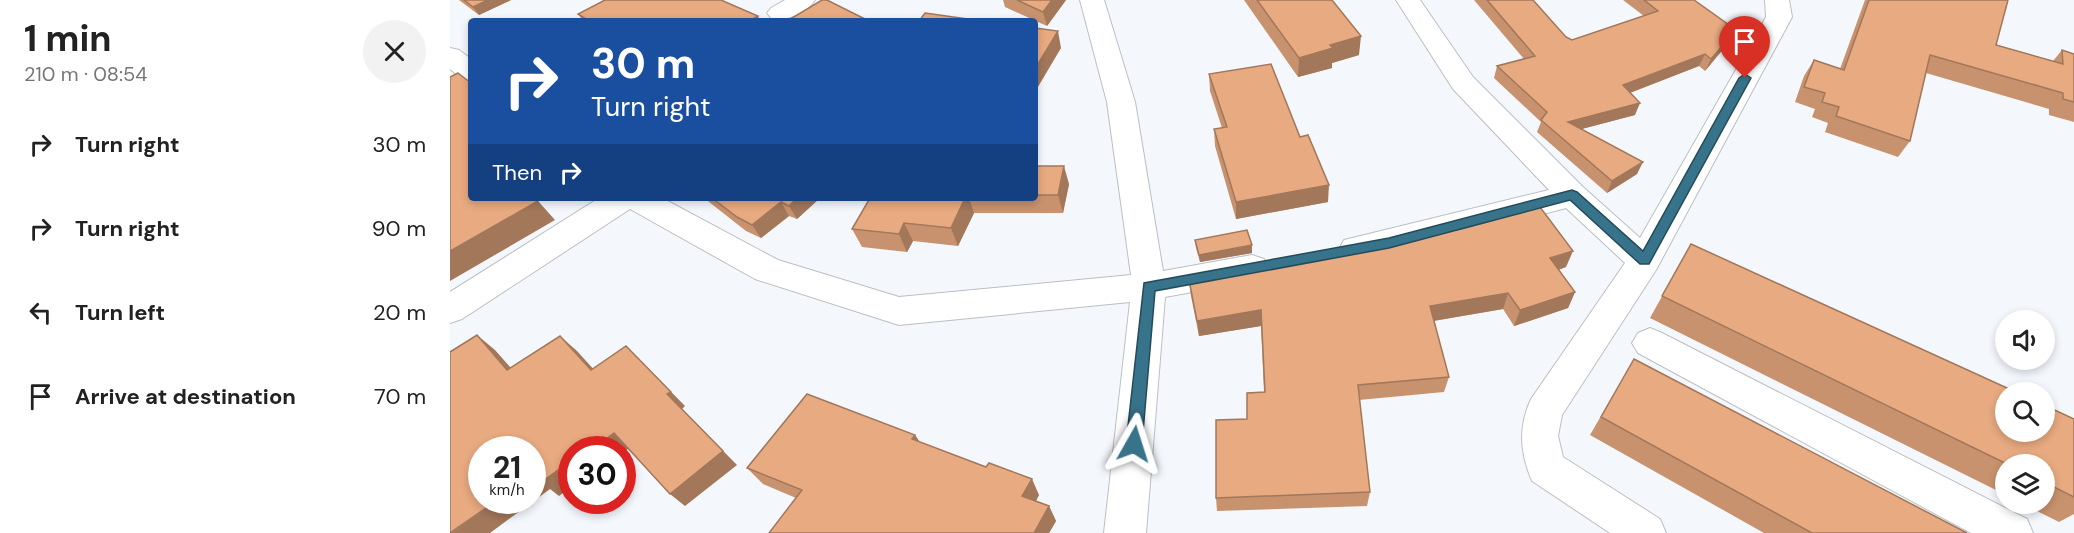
<!DOCTYPE html>
<meta charset="utf-8">
<style>
:root{--surface:#fff;--page:#f2f2f2;--text:#222;--muted:#767676}
body{margin:0;font-family:"DM Sans",sans-serif;background:var(--page);color:var(--text);height:100vh;display:flex;flex-direction:column;font-size:22px;white-space:nowrap}
*{box-sizing:border-box;margin:0}
p{font-size:20px;color:var(--muted)}
.icon{flex:none;width:33px;height:33px;fill:none;stroke:currentColor;stroke-width:2;stroke-linecap:round;stroke-linejoin:round}
.map{position:relative;flex:1;overflow:hidden}
.drawer{display:flex;flex-direction:column;background:var(--surface);width:450px}
.drawer>*{flex:none}
.guide{position:absolute;left:18px;top:18px;width:570px;height:183px;border-radius:6px;box-shadow:0 3px 9px #0003;background:#1a4fa0;color:#fff;overflow:hidden}
.tools{position:absolute;left:1545px;top:310px;display:grid;gap:12px}
.tools a{display:grid;place-items:center;width:60px;height:60px;border-radius:50%;background:var(--surface);box-shadow:0 3px 9px #0003;font-size:30px}
.speed{position:absolute;left:18px;top:436px;display:flex;gap:12px;font-size:30px;font-weight:700;text-align:center}
.speed>*{display:grid;place-content:center;width:78px;height:78px;border-radius:50%;background:var(--surface);box-shadow:0 3px 9px #0003;line-height:1}
.speed small{font-size:15px;font-weight:400}
.speed .limit{border:9px solid #d22;background:#fff;color:#111}
.pin{position:absolute;display:grid;place-items:center;width:51px;height:51px;color:#fff;margin:-62px -26px;border-radius:50% 50% 50% 0;rotate:-45deg;box-shadow:0 0 6px #0007}
.pin .icon{rotate:45deg}
.me{position:absolute;width:66px;margin:-33px;rotate:6deg;stroke-linejoin:round;filter:drop-shadow(0 0 4px #0008)}
.turn{display:flex;align-items:center;gap:21px;height:126px;padding:0 24px;font-size:27px}
.turn .icon{width:78px;height:78px;stroke-width:2.5}
.turn b{display:block;font-size:42px;line-height:51px}
.then{display:flex;align-items:center;height:57px;padding:0 24px;background:#0003;gap:12px;font-size:22px}
.round{display:grid;place-items:center;flex:none;width:63px;height:63px;border-radius:32px;background:var(--page)}
.headline{display:flex;align-items:center;justify-content:space-between;height:102px;padding:0 24px}
h1{font-size:36px;font-weight:700;line-height:45px}
ul{padding:0;list-style:none}
li{display:flex;align-items:center;gap:18px;height:84px;padding:0 24px}
li div{flex:1}
li b{display:block;font-size:22px}
li em{font-style:normal}
main{display:flex;flex:1;min-height:0}
.map>svg:first-child{display:block}
.lines{fill:none;stroke-linecap:round;stroke-linejoin:round}
.minor-casing{stroke:#bbbfc3;stroke-width:2}
.minor{fill:#fff;fill-rule:evenodd}
.wall{fill:#c8926e}
.shaded-wall{fill:#a2775a}
.building{fill:#e8aa80;stroke:#a2775a;stroke-width:1.5}
.route{fill:#37738a;stroke:#244b5a;stroke-width:1.5}
</style>
<main>
<section class="drawer">
<div class="headline"><div><h1>1 min</h1><p>210 m · 08:54</p></div><a class="round"><svg class="icon" aria-label="close" viewBox="0 0 24 24"><path d="M6 6l12 12M18 6L6 18"/></svg></a></div>
<ul>
<li><svg class="icon" aria-label="right" viewBox="0 0 24 24"><path d="M7 20v-9h11M14 6l5 5-5 5"/></svg><div><b>Turn right</b></div><em>30 m</em></li>
<li><svg class="icon" aria-label="right" viewBox="0 0 24 24"><path d="M7 20v-9h11M14 6l5 5-5 5"/></svg><div><b>Turn right</b></div><em>90 m</em></li>
<li><svg class="icon" aria-label="left" viewBox="0 0 24 24"><path d="M17 20v-9H6M10 6l-5 5 5 5"/></svg><div><b>Turn left</b></div><em>20 m</em></li>
<li><svg class="icon" aria-label="arrive" viewBox="0 0 24 24"><path d="M6 21V4h12l-3 4 3 4H6"/></svg><div><b>Arrive at destination</b></div><em>70 m</em></li>
</ul>
</section>
<div class="map">
<svg width="1624" height="533" viewBox="0 0 1624 533">
<rect width="100%" height="100%" fill="#f4f8fd"/>
<g class="lines">
<g class="minor-casing">
<g id="minor">
<path d="M335,0H365C357,13 336,22 321,18L317,13L321,8Z"/>
<polygon points="630,0 654,0 685,102 713,271 802,255 814,259 819,268 814,277 802,281 715,297 696,533 654,533 680,302 449,325 305,279 180,209 12,319 0,323 0,292 149,198 212,198 328,260 449,297 681,275 657,102"/>
<path d="M946,0H970L1023,77L1133,187L1190,238L1316,17L1315,0H1339L1342,17L1206,270L1112,415L1108,436L1113,457L1210,519L1216,533H1160L1082,481C1070,453 1068,427 1081,399L1175,263L1116,208L939,255L905,261L894,258L889,249L894,240L1099,190L1003,89Z"/>
<polygon points="0,48 9,50 21,59 21,81 11,78 0,69"/>
<polygon points="1200,328 1212,333 1577,519 1583,533 1521,533 1188,353 1182,343 1188,333"/>
</g>
</g>
<use href="#minor" class="minor"/>
</g>
<g class="wall">
<polygon points="9,0 61,0 29,15"/>
<polygon points="553,0 616,0 597,26 555,7"/>
<polygon points="794,0 882,0 909,55 882,63 882,68 848,77"/>
<polygon points="1024,0 1083,0 1116,37 1122,40 1194,16 1173,0 1244,0 1286,30 1279,42 1255,71 1249,66 1180,93 1185,115 1131,129 1187,174 1157,193 1087,132 1091,122 1044,78 1047,66 1074,59"/>
<polygon points="1415,0 1558,0 1546,45 1603,61 1612,50 1624,54 1624,122 1599,115 1599,109 1476,73 1460,141 1448,157 1375,132 1378,123 1362,117 1365,109 1345,102 1354,76 1364,60 1390,69"/>
<polygon points="274,1 310,21 133,21 128,14"/>
<polygon points="759,74 850,137 878,202 786,219 765,146 764,129 772,128 760,91"/>
<polygon points="585,166 619,184 613,213 524,213 508,246 463,241 457,252 412,247 402,229 420,198 585,198"/>
<polygon points="254,198 370,198 347,219 339,216 311,238 296,231"/>
<polygon points="745,240 802,253 750,262 746,248"/>
<polygon points="1241,244 1624,419 1624,514 1609,522 1573,504 1594,504 1594,465 1556,465 1556,495 1200,318"/>
<polygon points="1116,267 1109,270 1125,292 1118,308 1064,326 1053,309 984,321 999,377 994,392 909,400 920,492 917,506 767,511 766,498 797,419 814,392 811,326 749,336 741,296 739,280"/>
<polygon points="1184,359 1517,533 1314,533 1140,435"/>
<polygon points="465,435 470,442 589,495 586,501 599,506 606,521 599,533 320,533 346,498 313,484 297,468"/>
</g>
<g class="shaded-wall">
<polygon points="38,0 61,0 29,15 23,7"/>
<polygon points="602,0 616,0 597,26 593,12"/>
<polygon points="308,16 310,21 299,21"/>
<polygon points="1286,30 1279,42 1255,71 1261,59"/>
<polygon points="608,31 611,48 585,92 585,69"/>
<polygon points="911,36 909,55 882,63 882,68 848,77 849,58 880,45"/>
<polygon points="1255,54 1249,66 1169,97 1173,85"/>
<polygon points="1190,103 1185,115 1113,134 1118,122"/>
<polygon points="1193,162 1187,174 1157,193 1162,181"/>
<polygon points="614,166 619,184 613,213 608,195"/>
<polygon points="879,185 878,202 786,219 786,202"/>
<polygon points="347,198 370,198 347,219 339,206"/>
<polygon points="515,198 519,198 524,213 508,246 501,228"/>
<polygon points="88,201 105,220 0,281 0,251"/>
<polygon points="331,202 339,216 311,238 302,225"/>
<polygon points="454,223 463,241 457,252 449,234"/>
<polygon points="802,245 802,253 750,262 749,255"/>
<polygon points="1123,251 1116,267 1094,274 1100,258"/>
<polygon points="1125,292 1118,308 1064,326 1070,310"/>
<polygon points="1058,293 1053,309 976,322 980,306"/>
<polygon points="811,310 811,326 749,336 747,321"/>
<polygon points="27,335 45,350 76,385 57,370"/>
<polygon points="110,336 127,351 157,384 141,370"/>
<polygon points="176,346 235,406 232,409 287,465 235,506 220,494 217,394"/>
<polygon points="164,433 181,447 172,453 172,450 135,450 153,437"/>
<polygon points="465,435 475,451 462,439"/>
<polygon points="122,460 122,486 109,496 100,489 40,533 1,533 46,501 82,501 82,475"/>
<polygon points="582,479 589,495 580,511 572,496"/>
<polygon points="599,506 606,521 599,533 584,533"/>
</g>
<g class="building">
<polygon points="14,0 38,0 23,7"/>
<polygon points="155,0 271,0 308,16 299,21 139,21 128,14"/>
<polygon points="372,0 377,0 419,21 337,21"/>
<polygon points="567,0 602,0 593,12"/>
<polygon points="807,0 882,0 911,36 880,45 883,48 849,58"/>
<polygon points="1037,0 1083,0 1116,37 1122,40 1208,11 1194,0 1244,0 1286,30 1261,59 1255,54 1173,85 1190,103 1118,122 1193,162 1162,181 1091,120 1097,112 1047,66 1085,56"/>
<polygon points="1419,0 1558,0 1546,45 1613,64 1612,50 1624,54 1624,102 1613,99 1613,93 1480,55 1460,141 1386,116 1389,107 1372,102 1375,93 1354,87 1364,60 1394,70"/>
<polygon points="475,13 532,21 469,21"/>
<polygon points="585,28 608,31 585,69"/>
<polygon points="821,64 850,137 858,135 879,185 786,202 764,129 777,127 759,74"/>
<polygon points="8,73 21,83 21,198 84,198 88,201 0,251 0,77"/>
<polygon points="585,166 614,166 608,195 585,195"/>
<polygon points="262,198 347,198 339,206 331,202 302,225 287,217"/>
<polygon points="420,198 515,198 501,228 454,223 449,234 402,229"/>
<polygon points="1090,207 1123,251 1100,258 1125,292 1070,310 1058,293 980,306 999,377 908,385 920,492 766,498 766,420 797,419 797,393 815,392 811,310 747,321 739,280 757,277 757,275 1011,229"/>
<polygon points="797,230 802,245 749,255 745,240"/>
<polygon points="1241,244 1568,393 1556,393 1556,432 1594,432 1594,405 1624,419 1624,497 1594,482 1594,465 1559,465 1212,296"/>
<polygon points="27,335 57,370 110,336 141,370 176,346 221,392 217,394 273,451 220,494 164,433 156,439 153,437 135,450 122,450 122,460 90,483 82,475 82,450 32,450 32,501 46,501 0,533 0,352"/>
<polygon points="1184,359 1517,533 1362,533 1151,417"/>
<polygon points="357,394 465,435 462,439 536,467 539,463 582,479 572,496 599,506 584,533 319,533 352,490 297,468"/>
</g>
<polygon class="route" points="1295,74 1301,78 1199,264 1190,264 1120,200 939,248 705,291 692,444 689,449 684,451 678,449 676,444 694,283 939,238 1122,190 1127,192 1193,251 1289,78"/>
</svg>
<div class="tools">
<a><svg class="icon" aria-label="sound" viewBox="0 0 24 24"><path d="M4 9h4l5-4v14l-5-4H4zM17 9q2 3 0 6"/></svg></a>
<a><svg class="icon" aria-label="search" viewBox="0 0 24 24"><circle cx="10" cy="10" r="6"/><path d="M15 15l6 6"/></svg></a>
<a><svg class="icon" aria-label="layers" viewBox="0 0 24 24"><path d="M12 4l9 5-9 5-9-5zM3 14l9 5 9-5"/></svg></a>
</div>
<div class="speed"><div>21<small>km/h</small></div><div class="limit">30</div></div>
<div class="pin" style="left:1295px;top:78px;background:#d93025"><svg class="icon" aria-label="arrive" viewBox="0 0 24 24"><path d="M6 21V4h12l-3 4 3 4H6"/></svg></div>
<svg class="me" style="left:684px;top:444px" viewBox="-20 -20 40 40"><path d="M0-17L14 15 0 8-14 15z" fill="#37738a" stroke="#fff" stroke-width="4"/></svg>
<div class="guide">
<div class="turn"><svg class="icon" aria-label="right" viewBox="0 0 24 24"><path d="M7 20v-9h11M14 6l5 5-5 5"/></svg><div><b>30 m</b>Turn right</div></div>
<div class="then">Then<svg class="icon" aria-label="right" viewBox="0 0 24 24"><path d="M7 20v-9h11M14 6l5 5-5 5"/></svg></div>
</div>
</div>
</main>
